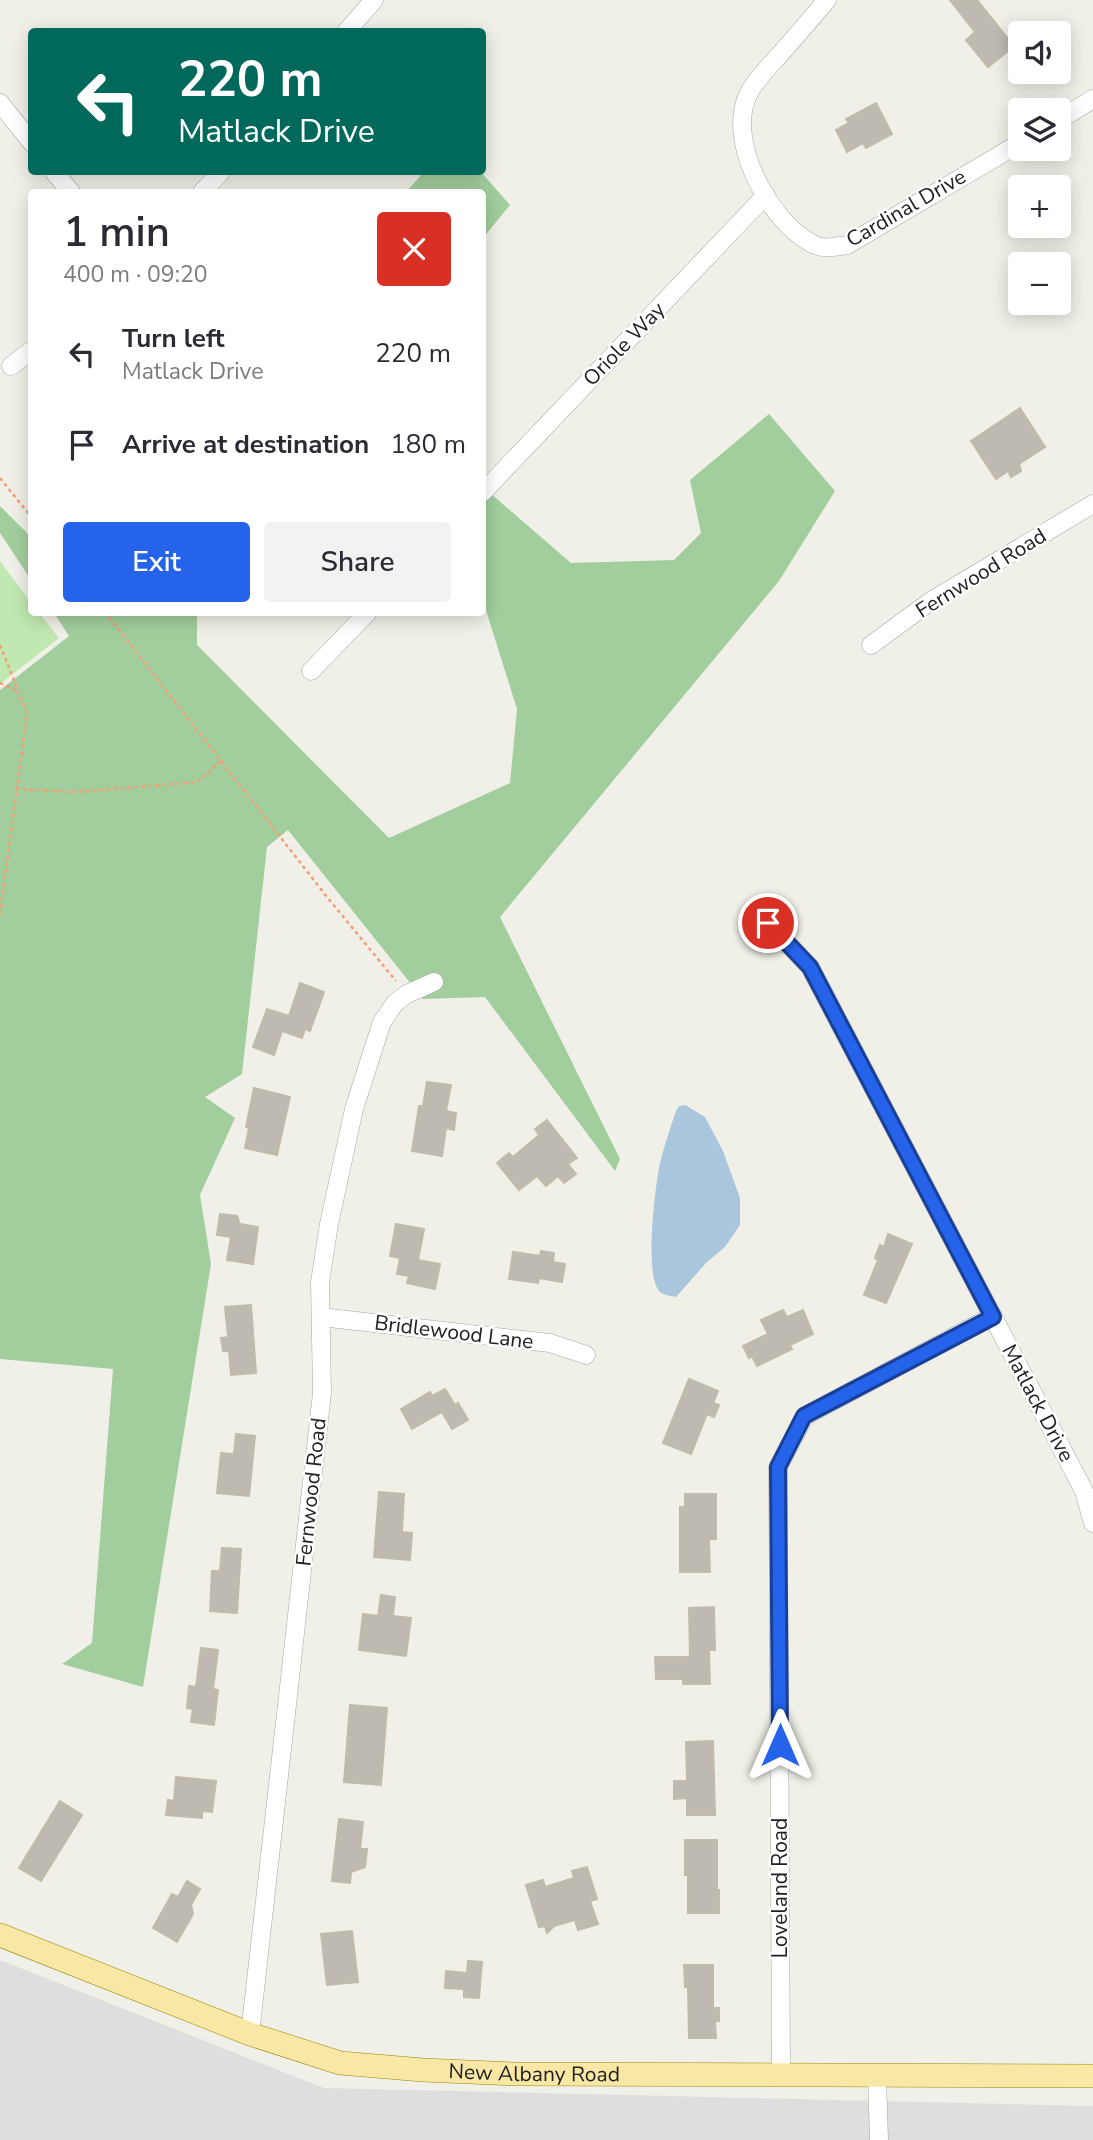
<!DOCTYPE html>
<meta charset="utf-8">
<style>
:root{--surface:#fff;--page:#f2f2f3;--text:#2b2b33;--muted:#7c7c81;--accent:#2563eb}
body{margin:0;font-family:"Nunito Sans",sans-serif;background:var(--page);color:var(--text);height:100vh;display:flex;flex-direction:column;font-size:26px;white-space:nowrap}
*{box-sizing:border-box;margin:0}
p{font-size:23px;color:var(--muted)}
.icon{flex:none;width:38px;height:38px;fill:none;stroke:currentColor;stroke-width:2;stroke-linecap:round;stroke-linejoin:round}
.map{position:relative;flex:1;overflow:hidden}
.details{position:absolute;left:28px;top:189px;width:458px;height:427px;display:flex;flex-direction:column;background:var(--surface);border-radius:7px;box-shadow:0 4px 18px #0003}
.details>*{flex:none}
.guide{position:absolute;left:28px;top:28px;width:458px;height:147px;border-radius:7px;box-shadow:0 4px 18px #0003;background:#00695c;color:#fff;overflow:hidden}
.tools{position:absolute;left:1008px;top:21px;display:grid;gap:14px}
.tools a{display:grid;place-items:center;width:63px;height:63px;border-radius:7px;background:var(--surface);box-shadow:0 4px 18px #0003;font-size:35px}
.pin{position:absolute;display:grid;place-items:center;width:60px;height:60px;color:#fff;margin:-30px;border:4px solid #fff;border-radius:50%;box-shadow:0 2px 7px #0007}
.me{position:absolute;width:77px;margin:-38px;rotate:0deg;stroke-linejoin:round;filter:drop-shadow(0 0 5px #0008)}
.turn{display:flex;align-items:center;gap:24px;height:147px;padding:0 35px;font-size:32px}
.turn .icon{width:91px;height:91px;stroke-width:2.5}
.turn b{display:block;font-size:49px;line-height:60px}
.round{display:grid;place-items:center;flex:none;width:74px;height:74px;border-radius:7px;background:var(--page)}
.headline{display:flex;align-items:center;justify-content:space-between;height:119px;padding:0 35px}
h1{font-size:42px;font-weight:600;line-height:52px}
.cta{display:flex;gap:14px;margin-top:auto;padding:14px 35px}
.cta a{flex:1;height:80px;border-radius:7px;background:var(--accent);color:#fff;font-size:28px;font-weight:600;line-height:80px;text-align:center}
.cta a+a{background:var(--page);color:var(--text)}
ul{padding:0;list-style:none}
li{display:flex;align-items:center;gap:21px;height:91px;padding:0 35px}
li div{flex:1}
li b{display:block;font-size:26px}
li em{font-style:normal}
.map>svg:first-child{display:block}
.residential{fill:#dfdede}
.grass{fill:#c0e8b0}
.forest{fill:#a2ce9e}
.water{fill:#aac6dc}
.building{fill:#beb9b1;stroke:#c2baaa;stroke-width:2}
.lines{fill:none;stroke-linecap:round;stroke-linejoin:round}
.minor-casing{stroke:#a5a5a5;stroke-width:19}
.major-casing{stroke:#988705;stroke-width:24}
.path{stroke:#f59d74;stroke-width:2.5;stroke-dasharray:3.5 3.5;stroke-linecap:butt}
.minor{stroke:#fff;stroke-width:18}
.major{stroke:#f9e7a5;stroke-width:23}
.route-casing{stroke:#184099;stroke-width:18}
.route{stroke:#2563eb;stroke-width:12}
.labels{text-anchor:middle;stroke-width:5;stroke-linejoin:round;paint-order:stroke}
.street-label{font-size:21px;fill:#212121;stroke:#fff}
</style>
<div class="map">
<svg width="1093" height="2140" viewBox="0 0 1093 2140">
<rect width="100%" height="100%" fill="#f1f0e8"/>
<polygon class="residential" points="0,1960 324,2088 1093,2106 1093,2140 0,2140"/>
<polygon class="grass" points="0,561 31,603 32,612 39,613 59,638 0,684"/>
<g class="forest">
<polygon points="424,172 481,172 510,205 483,238 483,192 406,192"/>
<polygon points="769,414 835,491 779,581 500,917 620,1159 615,1171 485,997 423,999 288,830 267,847 242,1074 205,1097 235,1118 200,1195 211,1264 143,1687 62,1664 92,1643 113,1369 0,1359 0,690 69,636 54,613 197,613 197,645 389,838 510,783 517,709 483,601 483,487 571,563 674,560 701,533 690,480"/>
<polygon points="0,506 31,537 31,580 0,533"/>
</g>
<path class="water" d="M685,1105L705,1117L723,1151L740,1198V1225L725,1247L707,1262L676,1297C671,1296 664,1295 660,1292C644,1277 655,1190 659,1168C663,1149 670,1129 676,1111L679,1106Z"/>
<g class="building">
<polygon points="950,0 977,0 1014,46 988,67 966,40 975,32"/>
<polygon points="876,103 892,134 866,148 863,143 847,152 836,130 849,123 846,119"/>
<polygon points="1020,408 1045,447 1019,464 1021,471 1011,477 1008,471 996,479 971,441"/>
<polygon points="300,983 324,992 310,1031 305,1029 302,1038 282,1031 274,1055 253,1047 267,1009 289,1016"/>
<polygon points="427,1082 451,1085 446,1111 456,1113 454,1130 446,1128 442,1156 412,1151 419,1106 423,1106"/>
<polygon points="254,1088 290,1097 277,1155 245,1148 249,1128 246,1127"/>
<polygon points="547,1120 577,1158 568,1164 576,1174 564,1183 558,1176 546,1186 537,1176 519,1190 497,1163 509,1153 513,1157 539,1135 535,1129"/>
<polygon points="220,1214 237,1216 240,1224 258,1227 253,1264 227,1260 231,1237 217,1235"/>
<polygon points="396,1224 424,1229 418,1260 440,1264 435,1289 407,1283 409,1276 397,1274 400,1258 390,1256"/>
<polygon points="888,1234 912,1244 886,1303 864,1295 878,1260 875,1258 880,1245 884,1247"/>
<polygon points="541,1251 554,1253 553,1262 565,1264 562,1282 539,1278 538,1283 509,1279 513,1252 540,1256"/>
<polygon points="251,1305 256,1373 231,1375 229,1351 223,1351 221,1338 228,1337 225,1307"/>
<polygon points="783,1310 787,1317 803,1310 813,1334 790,1345 792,1349 757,1366 752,1356 749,1358 743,1346 768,1334 761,1320"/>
<polygon points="689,1379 718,1391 713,1403 719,1405 714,1417 707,1414 691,1454 663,1443"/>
<polygon points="445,1389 455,1405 458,1403 468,1420 452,1429 442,1412 412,1429 401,1409 430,1392 432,1396"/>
<polygon points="236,1434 255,1436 249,1496 217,1493 221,1453 234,1454"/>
<polygon points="379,1492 404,1494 402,1532 412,1533 410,1560 374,1557"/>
<polygon points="685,1494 716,1494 716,1539 709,1539 710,1572 680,1572 680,1507 685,1507"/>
<polygon points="222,1548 241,1549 237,1613 210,1611 212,1571 220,1571"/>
<polygon points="381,1595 395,1597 393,1616 411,1618 406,1656 359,1650 363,1614 378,1616"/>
<polygon points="714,1607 715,1650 709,1650 710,1684 683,1684 683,1679 656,1679 655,1657 690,1657 689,1608"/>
<polygon points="201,1648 218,1650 213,1689 218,1690 214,1725 191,1722 193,1709 187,1708 189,1686 196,1687"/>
<polygon points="350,1705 387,1708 381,1785 344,1782"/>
<polygon points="713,1741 715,1815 687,1815 687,1798 674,1799 674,1781 687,1781 686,1742"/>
<polygon points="176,1777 216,1781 212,1812 202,1811 202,1818 166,1815 168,1800 174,1801"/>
<polygon points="60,1801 82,1815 41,1881 19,1868"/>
<polygon points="339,1819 363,1822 360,1849 367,1849 365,1867 351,1872 350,1883 332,1881"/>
<polygon points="685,1840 717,1840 717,1890 719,1890 719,1913 688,1913 688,1875 685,1875"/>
<polygon points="587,1867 597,1899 590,1901 598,1924 578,1930 575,1920 554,1926 547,1933 545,1926 539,1927 526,1885 543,1880 545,1887 574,1878 572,1871"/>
<polygon points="187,1881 200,1889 191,1905 193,1914 177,1942 153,1928 172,1894 178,1897"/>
<polygon points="352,1931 358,1982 327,1985 321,1934"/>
<polygon points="468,1961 482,1962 479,1998 464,1997 464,1989 445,1988 446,1971 467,1973"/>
<polygon points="684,1965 713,1965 713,2008 719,2008 719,2021 715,2021 716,2038 689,2038 688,1987 685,1987"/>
</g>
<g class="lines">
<g class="minor-casing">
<g id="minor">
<path d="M827,0C810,20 792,41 774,61C765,71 753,83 748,95C726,140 769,221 811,243C822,250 835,247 847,245L1020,143"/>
<polyline points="346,32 374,0"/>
<polyline points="0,103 32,143"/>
<polyline points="1059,120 1093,99"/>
<polyline points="54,172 71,192"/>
<polyline points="202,192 221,172"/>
<polyline points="11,366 32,350"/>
<polyline points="483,492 766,195"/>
<polyline points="871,645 931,601 1093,504"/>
<polyline points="311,671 368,612"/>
<polyline points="768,923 810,967 1084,1491 1093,1523"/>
<polyline points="321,1317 550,1343 586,1355"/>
<polyline points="250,2034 322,1393 320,1282 329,1224 354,1109 382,1022 395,1003 407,994 434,982"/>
<polyline points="781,2075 778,1467 805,1416 993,1316"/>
<polyline points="877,2076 879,2140"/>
</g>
</g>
<g class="major-casing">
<g id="major">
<path id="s1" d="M0,1935L250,2034L340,2063L423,2070L516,2074L1093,2076"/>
</g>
</g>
<g class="path">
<polyline points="0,478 32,518"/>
<polyline points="105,612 327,897 396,981"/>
<polyline points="0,645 27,713 0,914"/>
<polyline points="0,683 18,691"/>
<polyline points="16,789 75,792 197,782 221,761"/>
</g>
<use href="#minor" class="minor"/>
<use href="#major" class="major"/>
</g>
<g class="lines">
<g class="route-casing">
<polyline id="route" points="768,923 810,967 993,1317 804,1416 778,1467 780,1745"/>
</g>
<use href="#route" class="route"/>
</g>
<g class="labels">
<g class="street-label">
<text transform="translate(906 208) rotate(-30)" y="7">Cardinal Drive</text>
<text transform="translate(624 344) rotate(-46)" y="7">Oriole Way</text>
<text transform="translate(981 573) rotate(-32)" y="7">Fernwood Road</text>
<text transform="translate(454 1332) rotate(7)" y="7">Bridlewood Lane</text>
<text transform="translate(1038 1403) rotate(62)" y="7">Matlack Drive</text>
<text transform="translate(311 1492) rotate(-84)" y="7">Fernwood Road</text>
<text transform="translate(780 1888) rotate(-90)" y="7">Loveland Road</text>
<text dy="7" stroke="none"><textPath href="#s1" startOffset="558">New Albany Road</textPath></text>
</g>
</g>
</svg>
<div class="tools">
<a><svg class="icon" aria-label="sound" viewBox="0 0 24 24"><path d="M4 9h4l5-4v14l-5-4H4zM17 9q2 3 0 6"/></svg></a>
<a><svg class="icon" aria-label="layers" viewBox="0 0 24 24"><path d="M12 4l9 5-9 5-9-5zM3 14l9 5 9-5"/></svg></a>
<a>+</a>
<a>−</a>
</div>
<div class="pin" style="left:768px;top:923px;background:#d93025"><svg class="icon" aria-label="arrive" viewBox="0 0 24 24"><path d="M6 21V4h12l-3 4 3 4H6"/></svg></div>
<svg class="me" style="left:780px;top:1745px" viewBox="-20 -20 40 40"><path d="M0-17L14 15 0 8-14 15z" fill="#2563eb" stroke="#fff" stroke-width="4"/></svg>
<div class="guide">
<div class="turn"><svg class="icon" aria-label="left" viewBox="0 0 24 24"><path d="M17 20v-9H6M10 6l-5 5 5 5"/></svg><div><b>220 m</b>Matlack Drive</div></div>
</div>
<section class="details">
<div class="headline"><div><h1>1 min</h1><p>400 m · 09:20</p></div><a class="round" style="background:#d93025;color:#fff"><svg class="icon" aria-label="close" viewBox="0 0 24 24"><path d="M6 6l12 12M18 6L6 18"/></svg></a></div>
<ul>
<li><svg class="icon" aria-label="left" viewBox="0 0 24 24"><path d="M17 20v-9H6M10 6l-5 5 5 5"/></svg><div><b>Turn left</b><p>Matlack Drive</p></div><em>220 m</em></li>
<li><svg class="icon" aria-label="arrive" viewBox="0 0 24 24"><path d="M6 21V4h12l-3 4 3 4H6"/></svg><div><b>Arrive at destination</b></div><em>180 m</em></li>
</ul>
<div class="cta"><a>Exit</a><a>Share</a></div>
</section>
</div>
